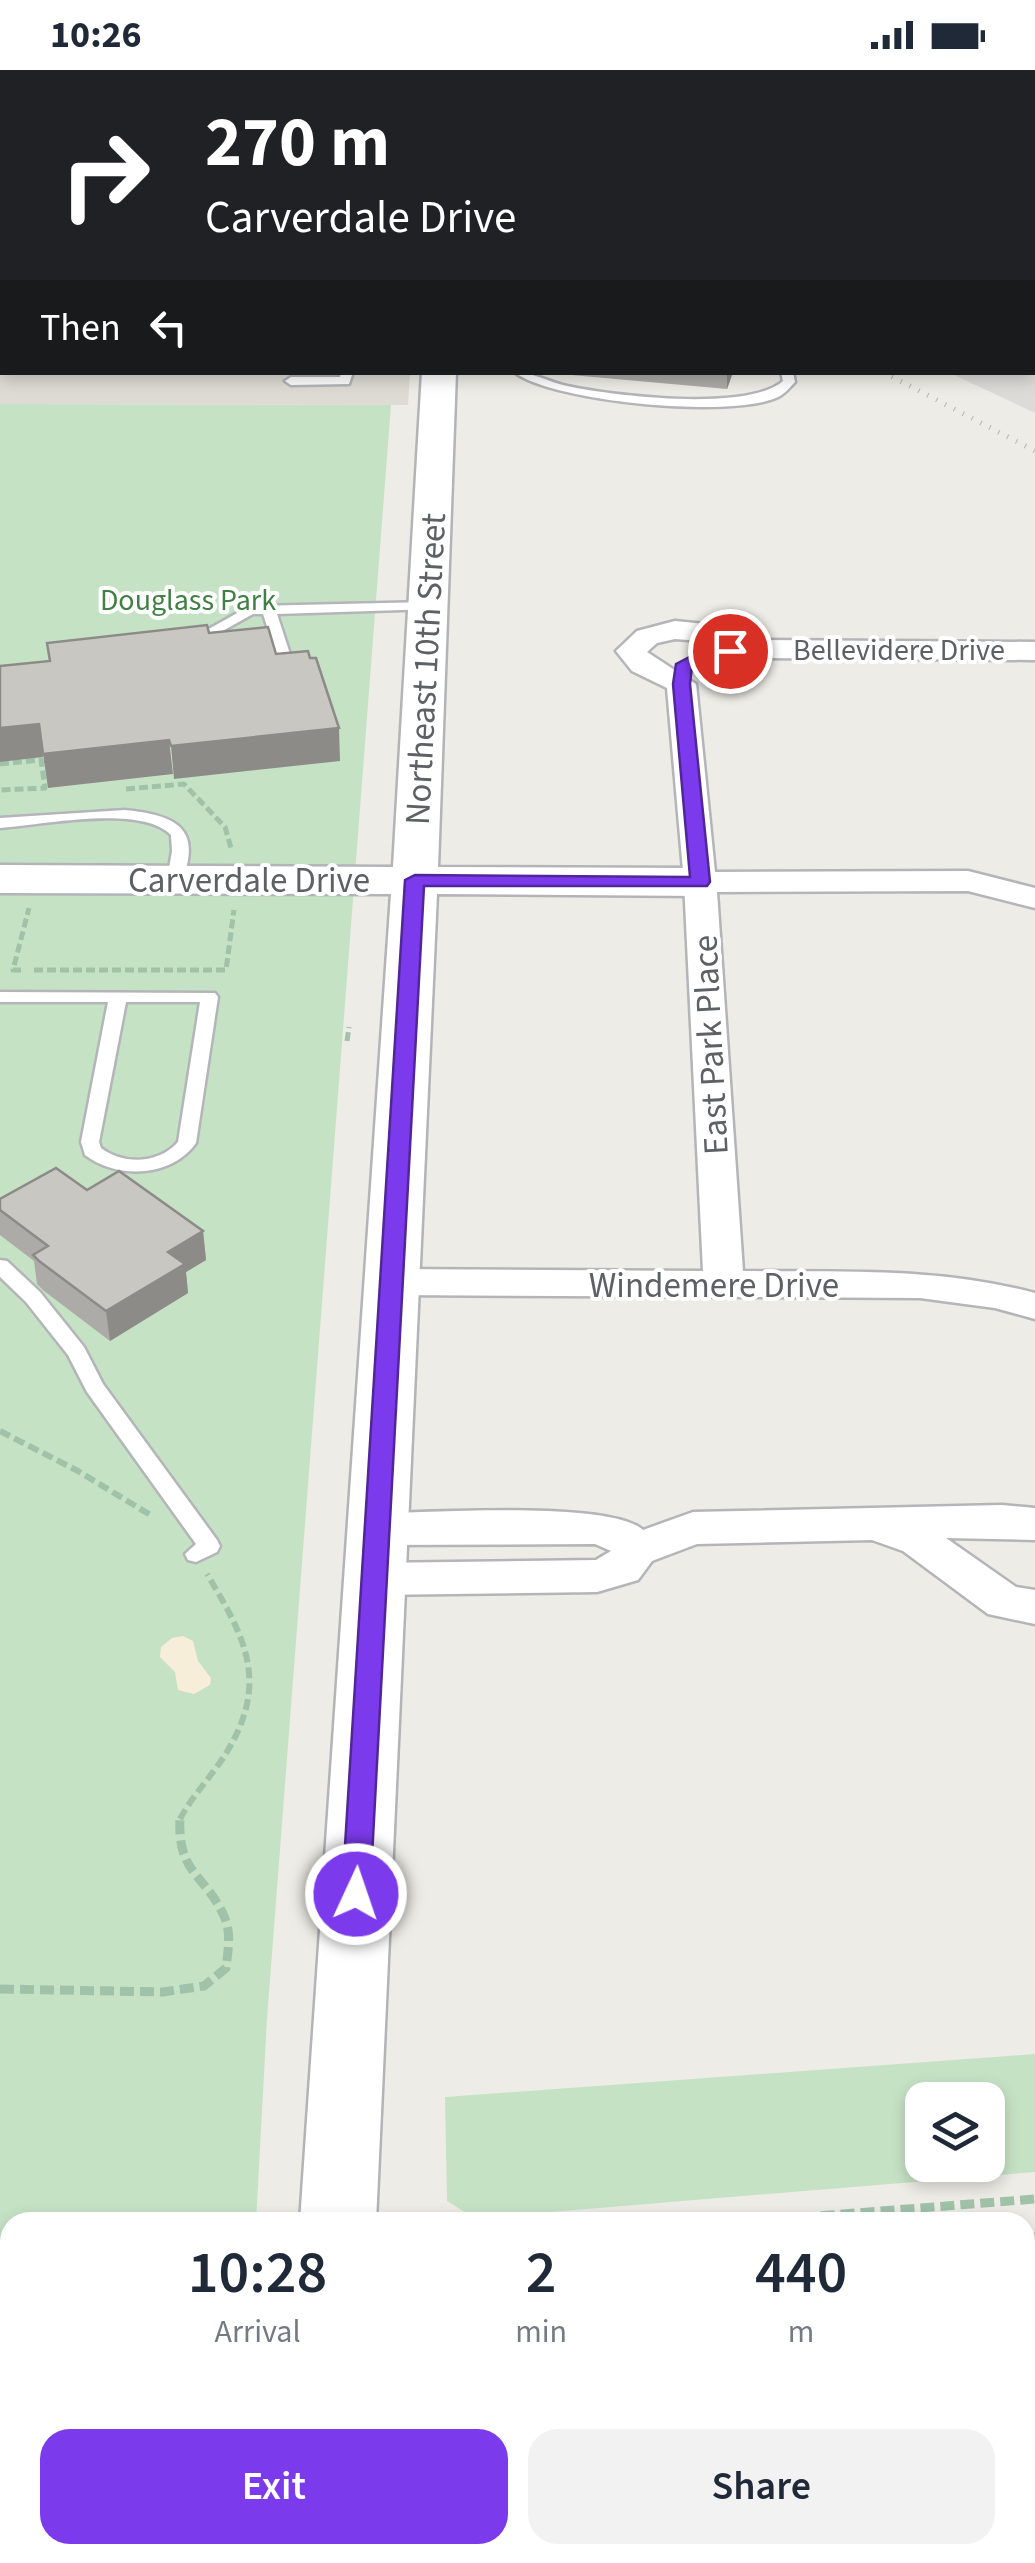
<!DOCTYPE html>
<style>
:root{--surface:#fff;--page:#f2f2f3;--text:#1f2937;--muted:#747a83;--accent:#7c3aed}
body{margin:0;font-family:"Source Sans 3",sans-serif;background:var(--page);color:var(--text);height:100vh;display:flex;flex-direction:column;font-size:38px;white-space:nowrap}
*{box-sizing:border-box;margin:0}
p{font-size:32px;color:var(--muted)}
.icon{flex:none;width:55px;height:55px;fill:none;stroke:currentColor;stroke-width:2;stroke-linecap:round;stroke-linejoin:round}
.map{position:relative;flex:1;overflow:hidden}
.sheet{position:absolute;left:0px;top:2142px;width:1035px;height:352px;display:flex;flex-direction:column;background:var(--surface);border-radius:30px 30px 0 0;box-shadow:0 5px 15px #0003}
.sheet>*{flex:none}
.top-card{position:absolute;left:0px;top:0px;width:1035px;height:305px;box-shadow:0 5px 15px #0003;background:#202124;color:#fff;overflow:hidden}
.tools{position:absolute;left:905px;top:2012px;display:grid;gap:20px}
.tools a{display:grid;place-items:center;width:100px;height:100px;border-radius:20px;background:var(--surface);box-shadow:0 5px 15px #0003;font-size:50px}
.pin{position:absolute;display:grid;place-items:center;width:85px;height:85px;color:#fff;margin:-42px;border:5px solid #fff;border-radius:50%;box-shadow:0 2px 10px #0007}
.me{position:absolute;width:110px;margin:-55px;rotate:3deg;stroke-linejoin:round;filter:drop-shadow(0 0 8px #0008)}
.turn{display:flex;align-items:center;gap:35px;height:210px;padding:0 40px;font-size:45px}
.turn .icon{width:130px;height:130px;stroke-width:2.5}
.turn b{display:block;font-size:70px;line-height:85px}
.then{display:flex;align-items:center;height:95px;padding:0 40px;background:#0003;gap:20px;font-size:38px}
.eta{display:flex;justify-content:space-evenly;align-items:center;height:170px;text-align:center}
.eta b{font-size:60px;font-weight:600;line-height:70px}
.button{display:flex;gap:20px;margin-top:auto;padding:20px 40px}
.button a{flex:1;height:115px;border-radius:30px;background:var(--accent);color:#fff;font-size:40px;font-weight:600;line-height:115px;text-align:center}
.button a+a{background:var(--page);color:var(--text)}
.status{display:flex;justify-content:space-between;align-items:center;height:70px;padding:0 50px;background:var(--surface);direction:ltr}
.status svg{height:28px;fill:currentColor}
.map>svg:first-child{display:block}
.industrial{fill:#dddbd8}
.education{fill:#dddbd4}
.green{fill:#c6e2c5;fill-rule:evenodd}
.sand{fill:#f6eed8}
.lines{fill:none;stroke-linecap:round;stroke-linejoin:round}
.lane-casing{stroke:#b3b5b9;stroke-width:5}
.street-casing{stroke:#b3b5b9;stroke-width:5}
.secondary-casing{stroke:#b2b4b8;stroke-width:5}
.path-far2{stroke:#9fc2a9;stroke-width:5;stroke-dasharray:9 4;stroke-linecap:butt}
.path-far1{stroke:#9fc2a9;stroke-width:6;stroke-dasharray:11 5;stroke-linecap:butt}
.path{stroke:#9fc2a9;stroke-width:9;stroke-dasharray:14 6;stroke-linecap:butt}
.lane{fill:#fff;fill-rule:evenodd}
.street{fill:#fff;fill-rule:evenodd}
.secondary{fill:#fff;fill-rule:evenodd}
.rail-far1{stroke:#b3b4b4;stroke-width:4;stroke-dasharray:1 6;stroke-linecap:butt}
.rail{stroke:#b3b4b4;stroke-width:5;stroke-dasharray:1 9;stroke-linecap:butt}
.wall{fill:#adaba7}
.shaded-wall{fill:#8d8b88}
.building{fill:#c9c7c2;stroke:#8d8b88;stroke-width:2.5}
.route{fill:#7c3aed;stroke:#51269a;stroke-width:2.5}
.labels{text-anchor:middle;stroke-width:8;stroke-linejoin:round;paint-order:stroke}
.far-park-label{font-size:30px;fill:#408042;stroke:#fff}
.far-street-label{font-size:30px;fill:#5d6064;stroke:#fff}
.street-label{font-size:35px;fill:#5d6064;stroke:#fff}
</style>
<div class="status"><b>10:26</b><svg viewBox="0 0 49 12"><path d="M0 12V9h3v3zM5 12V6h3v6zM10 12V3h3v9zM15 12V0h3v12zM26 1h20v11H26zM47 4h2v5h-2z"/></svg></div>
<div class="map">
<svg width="1035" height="2493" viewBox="0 0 1035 2493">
<rect width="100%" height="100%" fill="#eeece6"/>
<polygon class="industrial" points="1035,257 1035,343 950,303 1032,302"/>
<g class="education">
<polygon points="0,64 2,302 410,303 408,335 0,334"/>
<polygon points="1025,2263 1035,2263 1035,2493 421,2493 421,2485 1025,2485"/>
</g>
<g class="green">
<polygon points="0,334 391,335 267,1949 256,2152 10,2152 10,2187 0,2188"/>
<path d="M1035,1984V2102L538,2143L471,2146L447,2131L445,2027ZM922,2030H988V2095H922Z"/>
<rect x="1025" y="2162" width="10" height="101"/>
</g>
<polygon class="sand" points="183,1566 193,1571 198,1591 211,1608 210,1615 194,1624 178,1620 175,1602 160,1587 161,1577 172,1568"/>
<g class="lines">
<g class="lane-casing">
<g id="lane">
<polygon points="341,302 353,302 349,314 291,315 285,311 291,307 340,307"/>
<path d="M514,302C533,302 548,312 567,316C613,326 748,342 783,311L781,302H793L795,312C790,317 785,324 778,327C733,349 553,332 514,302Z"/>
<polygon points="428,532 433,533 433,539 277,544 291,587 284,591 277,587 263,544 253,544 190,579 178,576 250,536"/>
<path d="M125,740C175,745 204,758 181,813L175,815L167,810L172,781L171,765C141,734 42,755 0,758V748Z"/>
<path d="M0,922L215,923L218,927L196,1073C172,1107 118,1110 85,1085L81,1072L108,932H0ZM126,932H200L178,1072C159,1094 123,1095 101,1078L99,1072Z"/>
<polygon points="0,1190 7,1191 40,1222 84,1277 103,1314 217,1470 220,1476 217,1482 196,1492 188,1490 185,1484 196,1474 87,1322 68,1285 26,1232 0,1207"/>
<polygon points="1035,2347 1035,2375 1025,2379 1025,2351"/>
</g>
</g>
<g class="street-casing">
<g id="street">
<polygon points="726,0 746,0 746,2 727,2"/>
<polygon points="1001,0 1021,0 1022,2 1003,2"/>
<rect x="1032" y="240" width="3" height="14"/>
<path d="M675,551L705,554L755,570L1035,572V590L752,588L701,571L675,569L657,573L647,582L696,614L715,802L968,801L1035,818V838L968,821L717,822L743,1201C841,1202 939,1197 1035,1223V1249L995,1238L920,1228L392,1225L378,1221L372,1212L378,1203L392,1199L703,1201L684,812L667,618L632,601L616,581L637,561Z"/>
<path d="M1002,1435L1035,1438V1470L946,1468L1016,1517L1035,1520V1554L988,1544L903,1481L872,1470L697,1474L652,1491L638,1510L597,1522L374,1525L358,1521L352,1509L358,1497L374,1493L596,1490L611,1481L595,1474L377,1475L362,1470L355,1459L362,1448L377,1443C429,1443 610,1430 643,1460L693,1442Z"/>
</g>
</g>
<g class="secondary-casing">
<g id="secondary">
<rect x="410" y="0" width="26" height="2"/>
<rect x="450" y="0" width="26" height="2"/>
<rect x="0" y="45" width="2" height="16"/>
<rect x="1032" y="45" width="3" height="16"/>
<polygon points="422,302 456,302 438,797 700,798 716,802 723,812 716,822 700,826 437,824 376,2152 300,2152 391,824 0,823 0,795 393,797"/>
<polygon points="278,2485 360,2485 360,2493 276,2493"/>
</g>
</g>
<g class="path-far2">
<polyline points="0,694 41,690 45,718 0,720"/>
<polyline points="126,719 184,714 225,757 231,778"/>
<polyline points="21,900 13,900 29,838"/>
<polyline points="34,900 226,900 234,840"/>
<polyline points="347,971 349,957"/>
</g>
<g class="path-far1">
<polyline points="0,1361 78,1401 152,1446"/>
<path d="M180,1749C192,1726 211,1707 225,1685C270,1613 246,1569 207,1504"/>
</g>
<g class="path">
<path d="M0,1919L163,1922L204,1916L226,1898C228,1880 232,1861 223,1844C203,1802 177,1804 180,1746"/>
<polyline points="741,2152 1035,2129"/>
<polyline points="0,2216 10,2215"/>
<polyline points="0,2317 10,2317"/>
</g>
<use href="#lane" class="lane"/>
<use href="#street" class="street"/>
<use href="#secondary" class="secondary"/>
<polyline class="rail-far1" points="296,0 301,2"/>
<polyline class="rail" points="883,302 1035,381"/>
</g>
<g class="wall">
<polygon points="560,302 733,302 727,319 560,304"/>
<polygon points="87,1120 203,1161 206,1190 186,1202 188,1223 110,1271 44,1221 37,1214 34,1191 0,1165 0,1129"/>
</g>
<g class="shaded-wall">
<polygon points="727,302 733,302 727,319"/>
<polygon points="39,654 43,687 0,692 0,658"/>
<polygon points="339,658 340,691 174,709 171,676"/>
<polygon points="169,670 173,704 48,718 43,684"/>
<polygon points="203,1161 206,1190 186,1202 188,1223 110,1271 106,1241 168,1182"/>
</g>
<g class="building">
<polygon points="86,0 235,0 234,2 85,2"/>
<polygon points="677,0 720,0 721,2 678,2"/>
<polygon points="207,555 209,563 268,557 276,584 308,581 310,588 316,588 339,658 171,676 169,670 43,684 39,654 0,658 0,596 50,591 47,573"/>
<polygon points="56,1098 87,1120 119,1101 203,1161 168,1182 185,1194 106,1241 39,1191 33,1185 48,1176 0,1140 0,1129"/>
</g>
<polygon class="route" points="730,576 736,578 736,585 692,596 690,614 710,812 707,816 424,816 370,1824 366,1832 356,1836 346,1832 342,1824 405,810 415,805 690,807 673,614 676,594 703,580"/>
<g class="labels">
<g class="far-park-label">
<text x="188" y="540">Douglass Park</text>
</g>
<g class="far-street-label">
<text x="899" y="590">Bellevidere Drive</text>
</g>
<g class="street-label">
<text transform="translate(425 599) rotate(-87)" y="12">Northeast 10th Street</text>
<text x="249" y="822">Carverdale Drive</text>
<text transform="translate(710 975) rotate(-93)" y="12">East Park Place</text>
<text x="714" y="1227">Windemere Drive</text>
</g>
</g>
</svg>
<div class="tools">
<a><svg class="icon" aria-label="layers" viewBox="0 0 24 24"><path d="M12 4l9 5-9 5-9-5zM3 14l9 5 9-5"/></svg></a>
</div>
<div class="pin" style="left:730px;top:581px;background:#d93025"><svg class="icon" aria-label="arrive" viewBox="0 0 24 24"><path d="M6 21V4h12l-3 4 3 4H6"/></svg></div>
<svg class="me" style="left:356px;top:1824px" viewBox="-20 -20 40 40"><circle r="17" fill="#7c3aed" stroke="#fff" stroke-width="3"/><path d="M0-11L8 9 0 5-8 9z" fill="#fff"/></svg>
<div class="top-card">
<div class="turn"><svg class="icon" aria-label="right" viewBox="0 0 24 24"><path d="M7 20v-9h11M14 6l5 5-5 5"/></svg><div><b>270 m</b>Carverdale Drive</div></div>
<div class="then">Then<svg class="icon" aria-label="left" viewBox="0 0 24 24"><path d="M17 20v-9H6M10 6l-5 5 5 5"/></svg></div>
</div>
<section class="sheet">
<div class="eta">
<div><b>10:28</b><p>Arrival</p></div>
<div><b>2</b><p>min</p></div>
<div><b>440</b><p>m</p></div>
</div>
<div class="button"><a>Exit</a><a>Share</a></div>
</section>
</div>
